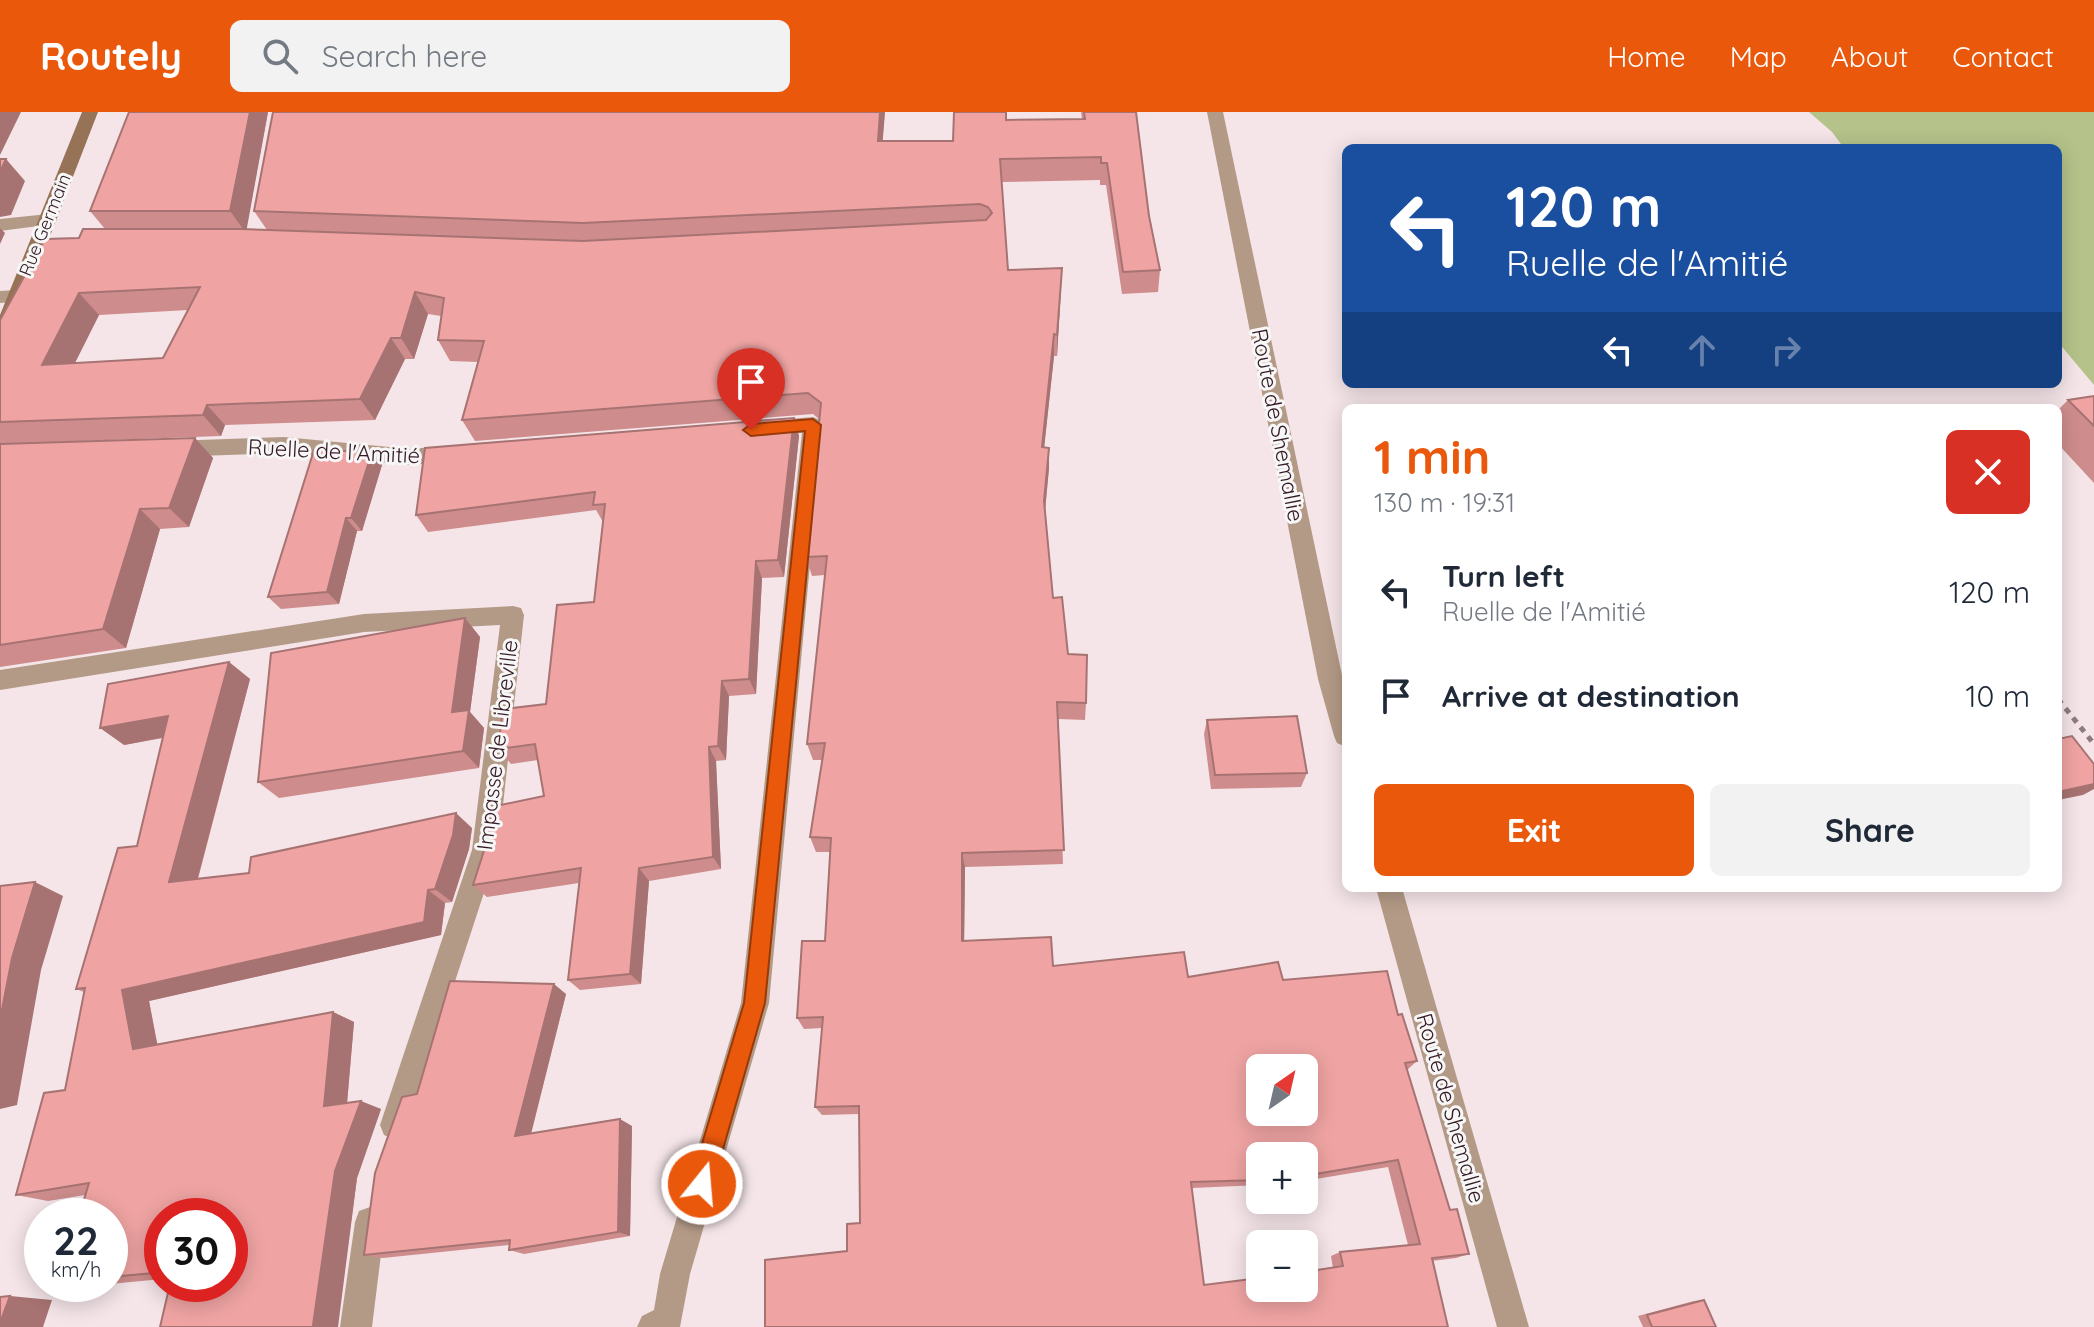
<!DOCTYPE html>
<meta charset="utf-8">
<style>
:root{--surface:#fff;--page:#f2f2f3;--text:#1f2937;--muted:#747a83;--accent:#ea580c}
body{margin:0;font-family:Quicksand,sans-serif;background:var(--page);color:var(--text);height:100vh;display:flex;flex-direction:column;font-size:30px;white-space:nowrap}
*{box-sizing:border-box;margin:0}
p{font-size:26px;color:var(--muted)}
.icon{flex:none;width:44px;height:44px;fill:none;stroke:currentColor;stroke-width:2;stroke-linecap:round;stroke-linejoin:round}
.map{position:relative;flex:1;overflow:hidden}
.side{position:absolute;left:1342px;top:292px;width:720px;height:488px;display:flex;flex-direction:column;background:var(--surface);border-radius:12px;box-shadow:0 4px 20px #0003}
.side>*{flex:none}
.banner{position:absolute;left:1342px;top:32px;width:720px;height:244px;border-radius:12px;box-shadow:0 4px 20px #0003;background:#1a4fa0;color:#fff;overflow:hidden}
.needle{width:52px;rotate:34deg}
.tools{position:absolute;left:1246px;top:942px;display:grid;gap:16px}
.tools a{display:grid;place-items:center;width:72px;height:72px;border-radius:12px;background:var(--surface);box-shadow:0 4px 20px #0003;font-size:40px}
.speed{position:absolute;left:24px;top:1086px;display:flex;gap:16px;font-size:40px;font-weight:700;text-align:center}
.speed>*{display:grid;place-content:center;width:104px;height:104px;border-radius:50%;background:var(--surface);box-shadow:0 4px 20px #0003;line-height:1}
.speed small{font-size:20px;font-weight:400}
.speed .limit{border:12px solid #d22;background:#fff;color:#111}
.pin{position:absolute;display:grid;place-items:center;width:68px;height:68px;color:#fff;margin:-82px -34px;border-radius:50% 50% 50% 0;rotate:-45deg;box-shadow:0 0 8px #0007}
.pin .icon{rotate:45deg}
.me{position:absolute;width:88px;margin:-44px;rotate:17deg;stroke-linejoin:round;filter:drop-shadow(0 0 6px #0008)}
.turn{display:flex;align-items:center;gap:28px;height:168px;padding:0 32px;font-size:36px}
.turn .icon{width:104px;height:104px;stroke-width:2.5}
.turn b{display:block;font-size:56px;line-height:68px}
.lanes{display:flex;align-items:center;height:76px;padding:0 32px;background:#0003;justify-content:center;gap:40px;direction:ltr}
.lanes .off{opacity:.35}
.round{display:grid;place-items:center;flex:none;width:84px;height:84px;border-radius:12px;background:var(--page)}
.overview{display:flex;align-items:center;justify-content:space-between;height:136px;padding:0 32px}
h1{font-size:48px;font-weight:700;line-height:60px;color:var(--accent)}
.button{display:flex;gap:16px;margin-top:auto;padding:16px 32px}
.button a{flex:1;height:92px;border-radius:12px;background:var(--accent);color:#fff;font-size:32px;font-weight:700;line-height:92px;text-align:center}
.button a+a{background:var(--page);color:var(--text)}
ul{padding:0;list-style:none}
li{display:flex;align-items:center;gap:24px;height:104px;padding:0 32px}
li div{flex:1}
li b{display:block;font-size:30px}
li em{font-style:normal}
header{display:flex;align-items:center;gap:48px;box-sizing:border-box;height:112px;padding:0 40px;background:var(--accent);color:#fff}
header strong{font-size:38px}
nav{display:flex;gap:44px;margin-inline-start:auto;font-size:28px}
.search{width:560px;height:72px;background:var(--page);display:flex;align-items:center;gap:20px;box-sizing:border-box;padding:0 28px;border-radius:12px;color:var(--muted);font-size:30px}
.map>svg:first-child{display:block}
.green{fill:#b5c38a}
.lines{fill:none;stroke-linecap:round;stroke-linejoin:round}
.path{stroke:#8f7a80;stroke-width:5;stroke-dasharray:6 6;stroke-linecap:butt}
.lane{fill:#b39a86;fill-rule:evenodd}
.street{fill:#b39a86;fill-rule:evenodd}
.secondary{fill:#967356;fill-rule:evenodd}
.wall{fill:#ce8d8c;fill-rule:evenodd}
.shaded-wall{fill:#a77372}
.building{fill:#efa4a3;stroke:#a77372;stroke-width:2;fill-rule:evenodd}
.route{fill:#ea580c;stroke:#983908;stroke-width:2}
.labels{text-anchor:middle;stroke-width:6;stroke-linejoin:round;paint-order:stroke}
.far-street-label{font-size:18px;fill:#351a23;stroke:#f7f7f7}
.street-label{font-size:22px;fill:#351a23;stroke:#f7f7f7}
</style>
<header>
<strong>Routely</strong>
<div class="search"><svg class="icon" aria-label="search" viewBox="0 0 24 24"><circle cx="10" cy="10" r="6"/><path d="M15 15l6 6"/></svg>Search here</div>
<nav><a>Home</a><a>Map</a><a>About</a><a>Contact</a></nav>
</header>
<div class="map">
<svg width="2094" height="1215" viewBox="0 0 2094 1215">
<rect width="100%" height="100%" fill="#f5e5e9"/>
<polygon class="green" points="1809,0 2094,0 2094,273 2058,230 2058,36 1844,36 1832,20"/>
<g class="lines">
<polyline class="path" points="2058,587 2094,632"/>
<polygon class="lane" points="16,178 23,179 25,184 23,189 0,191 0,179"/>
<g class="street">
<polygon points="1207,0 1223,0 1346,582 1346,635 1337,631 1334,624 1318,567"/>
<polygon points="48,102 54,104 57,108 54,112 0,119 0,107"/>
<polygon points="813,305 820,308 823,313 769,891 690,1162 680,1215 637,1215 642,1204 654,1198 660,1162 741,891 802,321 758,322 755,317 758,312 765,309"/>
<polygon points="284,325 410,337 457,333 464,336 467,341 464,346 457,349 410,353 284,341 170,345 163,342 160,337 163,332 170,329"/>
<polygon points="513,494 521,496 524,503 498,738 408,1013 404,1023 394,1027 384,1023 380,1013 472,738 500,513 364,520 0,578 0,558 364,502"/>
<polygon points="1376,776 1402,776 1529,1215 1497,1215"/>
<polygon points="370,1095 381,1099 385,1110 372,1215 340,1215 355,1110 359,1099"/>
</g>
<polygon class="secondary" points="82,0 98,0 10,227 0,234 0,203"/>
</g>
<g class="wall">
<path d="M268,0L246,117L267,118L254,99L273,0H885L882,29H953L1006,8L1082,7L1081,0H1136L1149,104L1160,158L1158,180L1122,182L1106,73H1100V68L1002,70L1008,158L1062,156L1057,244H1054L1044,335L1049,336V356L1045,399L1053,486L1068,542L1086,591L1085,608L1058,607L1063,752L965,755L964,829L1053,854L1188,865L1283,868L1398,903L1417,949L1407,958L1450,1098L1469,1142L1456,1146L1432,1149L1448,1215L847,1139L860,1111L859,1002L822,1003L815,995L822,916L804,917L797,906L825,829L830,740H816L810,725L822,648H813L807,632L825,463L812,464L806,445L819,307L813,302L475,329L462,308L478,250L450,249L438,228L441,204L428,202L414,247H405L375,308L225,313L221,324L0,332V208L79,126L105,117L90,99ZM188,198L163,246L74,252L99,203ZM1260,1044H1304V1069L1388,1055L1408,1133L1340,1140L1331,1144L1333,1156L1204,1173L1192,1076L1260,1073Z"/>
<polygon points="2094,284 2094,371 2058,332 2058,298 2068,288"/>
<polygon points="794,306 799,324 784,465 762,466 756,582 729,584 726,648 716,649 721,757 649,769 641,872 580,878 568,868 579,771 487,785 473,773 544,684 538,648 511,652 498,637 546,592 594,490 603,410 596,398 428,420 416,403"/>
<polygon points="195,326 213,346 189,415 160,417 126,536 0,555 0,332"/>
<polygon points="372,340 382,353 362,419 357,419 339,492 281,497 268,485"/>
<polygon points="465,506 480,525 470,600 484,616 479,656 279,686 258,670"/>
<polygon points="229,550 250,567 198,767 249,761 472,716 469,737 452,790 445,791 441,823 149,889 157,932 333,900 354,910 347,991 381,997 357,1066 337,1215 230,1172 162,1104 162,1167 110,1172 110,1104 85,1083 48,1089 16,1083 65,978 84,880 76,877 137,734 163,626 124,633"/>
<polygon points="1207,608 1307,661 1301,675 1211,677 1204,622"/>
<polygon points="566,882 531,1021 632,1014 630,1124 524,1142 509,1138 509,1133 383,1146 364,1143 417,982"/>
<polygon points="69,1172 110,1172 91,1174"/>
<polygon points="1704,1188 1716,1215 1643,1215 1638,1204 1694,1189"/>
</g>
<g class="shaded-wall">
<polygon points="0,0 21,0 0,43"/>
<polygon points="250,0 268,0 246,121 230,99"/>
<polygon points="880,0 885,0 881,51 878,29"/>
<polygon points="6,47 25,69 11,103 0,105 0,60"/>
<polygon points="0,116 5,121 0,132"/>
<polygon points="1062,156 1061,178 1057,244 1057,223"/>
<polygon points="415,180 428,202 414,247 401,226"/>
<polygon points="79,181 99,203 63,275 42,253"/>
<polygon points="1054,222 1054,244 1042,356 1042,335"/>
<polygon points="391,226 405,247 375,308 360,287"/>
<polygon points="207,293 225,313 221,324 203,303"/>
<polygon points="794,306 799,324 784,465 778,448"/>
<polygon points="195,326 213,346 189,415 169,396"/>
<polygon points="1049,336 1049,356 1044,409 1044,389"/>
<polygon points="372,340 382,353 362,419 351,406"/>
<polygon points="140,397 160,417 126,536 103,517"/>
<polygon points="346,406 357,419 339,492 327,480"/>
<polygon points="756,449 762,466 756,582 749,567"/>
<polygon points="465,506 480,525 470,600 484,616 479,656 463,639 452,600"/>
<polygon points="229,550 250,567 193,784 169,770"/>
<polygon points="722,569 729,584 726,648 718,634"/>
<polygon points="168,604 191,620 124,633 100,616"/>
<polygon points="709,635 716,649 721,757 713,745"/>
<polygon points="2094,672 2094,677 2083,683 2058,688 2058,680"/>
<polygon points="456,701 472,716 469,737 452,790 435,777"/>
<polygon points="962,741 965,755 964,841 962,829"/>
<polygon points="639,756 649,769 641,872 630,862"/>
<polygon points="35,770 63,784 41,858 17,993 0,997 0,908 12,846"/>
<polygon points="428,778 445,791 441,823 149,889 160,946 133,937 122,878"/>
<polygon points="554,872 566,882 529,1030 515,1024"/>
<polygon points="333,900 354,910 346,1003 324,994"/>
<polygon points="361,989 381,997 357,1066 338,1215 316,1215 313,1213 335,1059"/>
<polygon points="620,1007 632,1014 630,1124 618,1120"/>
<polygon points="10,1184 52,1188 43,1215 0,1215 0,1211"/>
</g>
<g class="building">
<polygon points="129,0 250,0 230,99 90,99"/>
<path d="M273,0H880L878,29H953L954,0H1006V8L1085,7L1084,0H1136L1149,104L1160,158L1123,160L1107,51H1101V45L1000,47L1008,158L1062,156L1057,223L1054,222L1042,335L1049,336L1044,389L1053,486L1062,485L1068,542L1087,543L1086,591L1057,590L1064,738L962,741V829L1051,825L1053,854L1184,840L1188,865L1278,850L1283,868L1387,859L1398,903L1402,902L1417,949L1405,951L1450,1098L1457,1097L1469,1142L1432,1146L1448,1215H765V1148L847,1139V1112L860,1111L859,994L815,995L823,905L797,906L802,829H825L831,726L810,725L825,631L807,632L827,444L806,445L821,291L808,281L462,308L484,229L438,228L444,186L415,180L401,226H391L360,287L207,293L203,303L0,310V208L45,127L79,126L83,117H240L583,129L986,108L992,101L988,95L980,92L583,111L254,99ZM200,175L163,246L42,253L79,181ZM1260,956H1304V1000H1260ZM1260,1044H1304V1064L1398,1048L1420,1132L1340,1140L1343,1154L1304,1160V1176H1260V1166L1204,1173L1191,1070L1260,1068Z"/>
<polygon points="0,47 6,47 0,60"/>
<polygon points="2094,284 2094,314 2068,288"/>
<polygon points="794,306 778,448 756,449 749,567 722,569 718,634 709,635 713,745 639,756 630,862 568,868 581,756 473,773 488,726 491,695 544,684 535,632 498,637 503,597 546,592 557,493 594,490 605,392 593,393 595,380 416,403 425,336"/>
<polygon points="195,326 169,396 140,397 103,517 0,533 0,332"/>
<polygon points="314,338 372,340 351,406 346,406 327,480 268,485"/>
<polygon points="465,506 452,600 469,598 463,639 258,670 271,541"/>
<polygon points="229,550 169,770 249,761 251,745 456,701 453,723 435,777 428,778 424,810 122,878 133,937 333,900 324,994 361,989 335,1059 313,1213 316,1215 160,1215 170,1172 230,1172 230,1104 162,1104 162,1165 153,1166 155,1161 110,1165 110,1104 79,1104 89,1071 16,1083 44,981 65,978 85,876 76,877 118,736 137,734 168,604 100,616 108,572"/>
<polygon points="1297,604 1307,661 1215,663 1207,608"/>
<polygon points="2072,624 2094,652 2094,672 2058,680 2058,627"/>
<polygon points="35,770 12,846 0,908 0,774"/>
<polygon points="450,869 554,872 515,1024 620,1007 618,1120 509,1138 510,1128 364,1143 375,1061 402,985 417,982"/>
<polygon points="10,1184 0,1211 0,1185"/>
<polygon points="1704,1188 1716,1215 1652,1215 1647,1203"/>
</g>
<polygon class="route" points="813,307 821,313 765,891 713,1072 710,1080 702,1083 694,1080 690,1072 744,891 805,319 751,324 743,318 751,312"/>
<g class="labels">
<g class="far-street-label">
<text transform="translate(45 113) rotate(-68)" y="6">Rue Germain</text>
</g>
<g class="street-label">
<text transform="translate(1278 313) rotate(79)" y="8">Route de Shemallie</text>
<text transform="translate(334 339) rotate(3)" y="8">Ruelle de l'Amitié</text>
<text transform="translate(497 633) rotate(-83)" y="8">Impasse de Libreville</text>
<text transform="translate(1451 996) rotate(74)" y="8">Route de Shemallie</text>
</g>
</g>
</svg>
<div class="tools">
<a><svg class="needle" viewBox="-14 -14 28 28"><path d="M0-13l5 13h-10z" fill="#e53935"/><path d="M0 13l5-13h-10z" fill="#747a83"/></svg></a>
<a>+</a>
<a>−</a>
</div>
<div class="speed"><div>22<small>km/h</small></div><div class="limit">30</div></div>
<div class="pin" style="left:751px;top:318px;background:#d93025"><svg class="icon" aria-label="arrive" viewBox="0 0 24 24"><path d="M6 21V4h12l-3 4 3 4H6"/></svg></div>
<svg class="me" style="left:702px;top:1072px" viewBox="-20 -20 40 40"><circle r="17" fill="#ea580c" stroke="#fff" stroke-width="3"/><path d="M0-11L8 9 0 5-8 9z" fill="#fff"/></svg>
<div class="banner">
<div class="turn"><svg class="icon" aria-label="left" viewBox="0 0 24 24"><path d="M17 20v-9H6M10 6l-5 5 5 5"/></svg><div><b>120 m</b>Ruelle de l'Amitié</div></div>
<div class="lanes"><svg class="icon" aria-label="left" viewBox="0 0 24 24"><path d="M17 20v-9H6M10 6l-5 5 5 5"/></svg><svg class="icon off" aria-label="ahead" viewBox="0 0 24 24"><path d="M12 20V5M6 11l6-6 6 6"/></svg><svg class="icon off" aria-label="right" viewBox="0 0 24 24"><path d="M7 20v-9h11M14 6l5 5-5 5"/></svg></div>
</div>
<section class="side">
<div class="overview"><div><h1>1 min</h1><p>130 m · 19:31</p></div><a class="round" style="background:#d93025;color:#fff"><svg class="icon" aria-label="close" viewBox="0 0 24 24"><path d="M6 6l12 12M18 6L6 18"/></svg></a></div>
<ul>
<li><svg class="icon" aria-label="left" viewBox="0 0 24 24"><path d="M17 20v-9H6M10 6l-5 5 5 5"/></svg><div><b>Turn left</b><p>Ruelle de l'Amitié</p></div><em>120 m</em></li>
<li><svg class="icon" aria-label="arrive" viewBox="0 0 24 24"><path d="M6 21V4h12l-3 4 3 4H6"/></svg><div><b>Arrive at destination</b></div><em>10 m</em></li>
</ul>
<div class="button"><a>Exit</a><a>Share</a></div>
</section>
</div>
